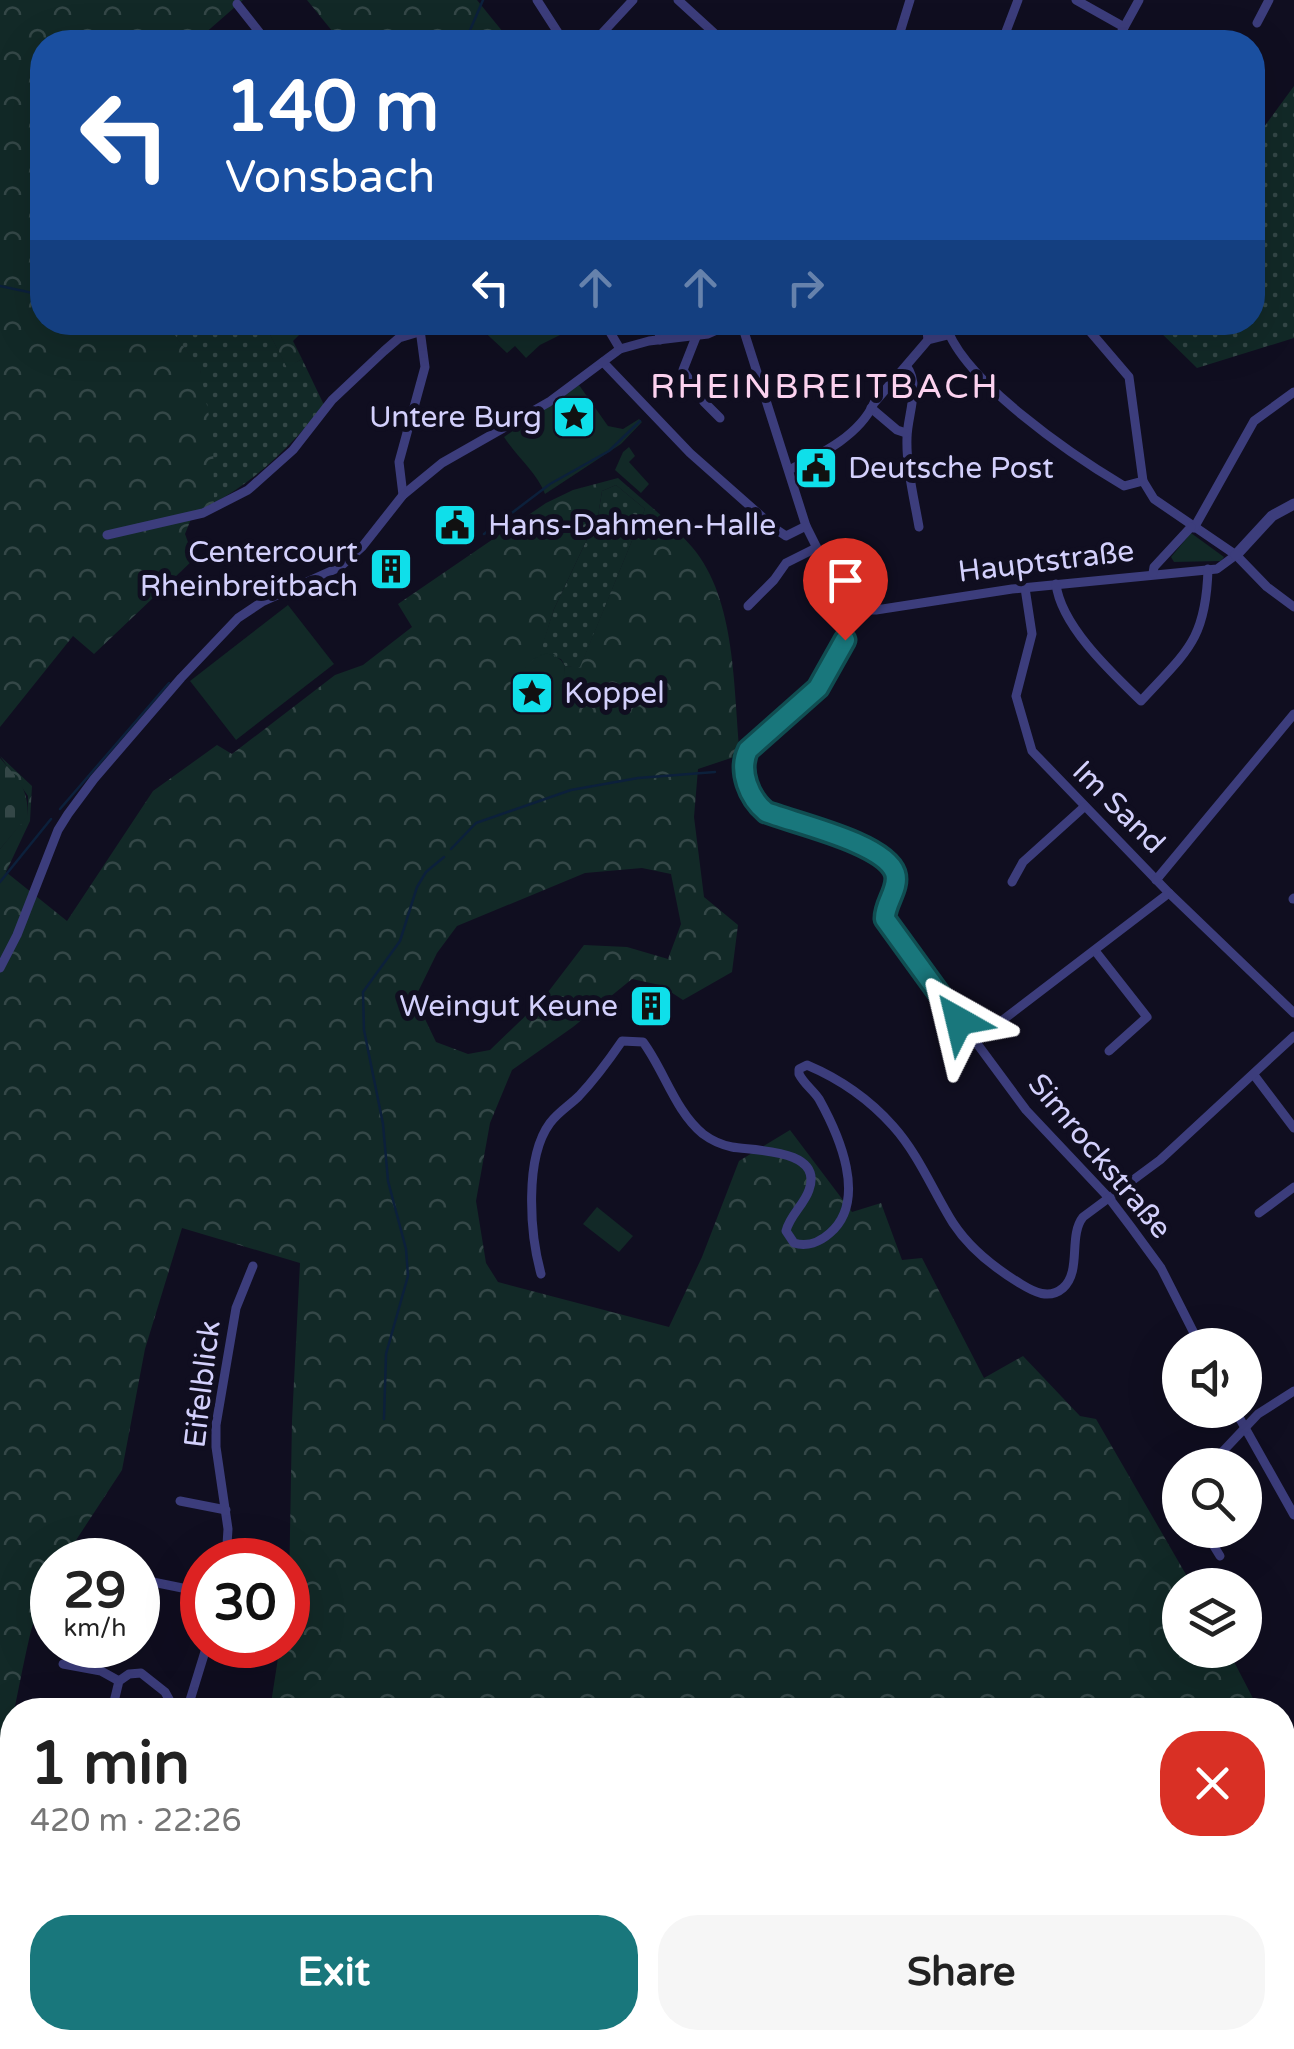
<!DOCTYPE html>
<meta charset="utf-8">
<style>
:root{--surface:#fff;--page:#f6f6f6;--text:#222;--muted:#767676;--accent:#19777c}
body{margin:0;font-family:"Varela Round",sans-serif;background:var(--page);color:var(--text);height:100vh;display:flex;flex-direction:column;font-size:38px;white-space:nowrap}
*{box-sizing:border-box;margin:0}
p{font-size:32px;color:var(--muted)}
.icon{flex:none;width:55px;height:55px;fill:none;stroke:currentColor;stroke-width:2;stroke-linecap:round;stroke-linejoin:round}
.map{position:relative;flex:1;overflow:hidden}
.sheet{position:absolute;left:0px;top:1698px;width:1295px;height:352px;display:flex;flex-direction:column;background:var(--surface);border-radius:40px 40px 0 0;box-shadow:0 10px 40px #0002}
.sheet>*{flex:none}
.hud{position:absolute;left:30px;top:30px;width:1235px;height:305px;border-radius:40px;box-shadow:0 10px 40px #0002;background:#1a4fa0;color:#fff;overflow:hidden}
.tools{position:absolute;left:1162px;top:1328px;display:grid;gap:20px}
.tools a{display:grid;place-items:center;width:100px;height:100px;border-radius:50%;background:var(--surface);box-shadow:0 10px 40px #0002;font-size:50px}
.speed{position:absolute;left:30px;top:1538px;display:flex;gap:20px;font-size:50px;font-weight:700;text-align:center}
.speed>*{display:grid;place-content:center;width:130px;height:130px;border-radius:50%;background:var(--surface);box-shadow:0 10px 40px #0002;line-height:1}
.speed small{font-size:25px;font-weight:400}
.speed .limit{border:15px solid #d22;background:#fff;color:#111}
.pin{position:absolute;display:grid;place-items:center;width:85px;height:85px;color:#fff;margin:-102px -42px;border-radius:50% 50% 50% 0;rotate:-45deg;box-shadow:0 0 10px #0007}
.pin .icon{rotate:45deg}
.me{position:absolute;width:110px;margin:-55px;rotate:323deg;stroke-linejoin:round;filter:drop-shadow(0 0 8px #0008)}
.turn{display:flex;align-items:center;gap:35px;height:210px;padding:0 30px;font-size:45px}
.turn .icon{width:130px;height:130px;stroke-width:2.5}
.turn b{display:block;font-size:70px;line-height:85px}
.lanes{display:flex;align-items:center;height:95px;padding:0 30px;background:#0003;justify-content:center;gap:50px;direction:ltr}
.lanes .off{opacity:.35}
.round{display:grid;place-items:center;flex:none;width:105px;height:105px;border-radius:40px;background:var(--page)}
.summary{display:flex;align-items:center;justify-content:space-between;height:170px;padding:0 30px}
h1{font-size:60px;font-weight:800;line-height:75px}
.action{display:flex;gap:20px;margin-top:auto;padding:20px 30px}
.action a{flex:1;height:115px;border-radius:40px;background:var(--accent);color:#fff;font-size:40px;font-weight:800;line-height:115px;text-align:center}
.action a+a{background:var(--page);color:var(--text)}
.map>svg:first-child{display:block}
.grass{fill:url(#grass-dots)}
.forest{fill:url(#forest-crowns);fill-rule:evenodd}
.cemetery{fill:url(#cemetery-stones)}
.park{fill:#122927}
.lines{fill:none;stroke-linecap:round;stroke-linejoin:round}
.stream{stroke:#0c203b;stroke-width:2.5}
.minor{stroke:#3c3d7c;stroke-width:9}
.tertiary{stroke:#3c3d7c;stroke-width:11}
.route-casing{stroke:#104d51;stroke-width:25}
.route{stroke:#19777c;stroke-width:18}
.labels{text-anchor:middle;stroke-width:10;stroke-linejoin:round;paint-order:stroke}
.poi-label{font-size:30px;fill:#d3d0fc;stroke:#100e20;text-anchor:end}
.street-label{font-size:30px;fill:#d3d0fc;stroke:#100e20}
.quarter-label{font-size:35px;letter-spacing:2.5px;fill:#fcd2ef;stroke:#100e20}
</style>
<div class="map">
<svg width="1294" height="2049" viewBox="0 0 1294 2049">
<defs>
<pattern id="grass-dots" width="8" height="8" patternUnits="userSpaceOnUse" patternTransform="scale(2.5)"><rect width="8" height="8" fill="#122927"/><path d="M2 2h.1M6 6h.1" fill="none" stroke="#344747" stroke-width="1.8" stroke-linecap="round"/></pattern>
<pattern id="forest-crowns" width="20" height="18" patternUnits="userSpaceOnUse" patternTransform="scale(2.5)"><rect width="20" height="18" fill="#122927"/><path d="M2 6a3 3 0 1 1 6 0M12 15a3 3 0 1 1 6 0" fill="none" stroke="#344747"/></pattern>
<pattern id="cemetery-stones" width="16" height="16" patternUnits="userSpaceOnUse" patternTransform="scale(2.5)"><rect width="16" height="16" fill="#122927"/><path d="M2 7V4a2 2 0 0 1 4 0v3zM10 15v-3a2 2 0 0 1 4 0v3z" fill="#344747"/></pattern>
</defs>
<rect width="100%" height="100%" fill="#100e20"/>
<g class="grass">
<polygon points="1294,86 1294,338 1197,368 1151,323 1252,322 1253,142"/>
<path d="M166,323H264L287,367L302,359L324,405C292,445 259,478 214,503L200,370Z"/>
<polygon points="616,485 645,509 580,668 565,666 561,659 539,655 554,609 598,516 602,491"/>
</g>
<g class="forest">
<polygon points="0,0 243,0 195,42 42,42 42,322 166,323 200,369 213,437 214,503 193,514 185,534 194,559 94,654 73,636 0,727"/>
<polygon points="307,0 477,0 511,42 341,42"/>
<polygon points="264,323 311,323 293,341 302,359 287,368"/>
<path d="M618,478C643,500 670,521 692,547C737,600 733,689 740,755L698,769L694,817L704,897L738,925L732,972L683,1000L660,985L632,979L573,1027L512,1070L490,1123L476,1201L486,1263L498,1282L669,1327L702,1257L739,1161L790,1130L852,1212L881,1203L902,1260L922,1258L984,1378L1023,1356L1080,1416L1096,1419L1192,1585H1180V1650H1228L1259,1710H270L280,1645H288L292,1421L300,1263L182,1228L145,1349L122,1470L63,1560H52C52,1591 37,1607 30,1635C19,1681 14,1721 0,1765V849L28,815V796L0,756L32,786L30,821L6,872L67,921L153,791L217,745L232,754L335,675L363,665L412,627L398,604L546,503L573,490ZM616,485L645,509L580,667L565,666L554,654H540L554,609L598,516L602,491ZM554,655L565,666C561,693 554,702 528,712ZM642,868L671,874L681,924L668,959L627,947L584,945L542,1000L490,1050L468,1054L436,1042L415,998L437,953L457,926L585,873Z"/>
<polygon points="1282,1758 1294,1780 1294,1809 1283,1863"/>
<polygon points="282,2038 1204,2038 1196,2049 281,2049"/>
</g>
<path class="cemetery" d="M0,758C18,779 28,787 28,816L0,849Z"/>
<g class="park">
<polygon points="475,323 557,323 564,333 540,345 526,358 515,346 507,353"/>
<path d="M579,385L608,426L623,429L639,419L642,422L621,444L545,494C537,473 516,456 504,437Z"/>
<polygon points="629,447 635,456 629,462 649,484 641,493 615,470 623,452"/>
<polygon points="1191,533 1224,557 1221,561 1174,562 1171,557"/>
<polygon points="288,605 334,664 236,740 190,681"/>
<path d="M548,653L561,660L565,666C564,694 547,711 519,712C511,689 522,658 548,653Z"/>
<polygon points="597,1207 633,1236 619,1252 583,1224"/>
<polygon points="1283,2019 1294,2029 1294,2049 1233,2049 1242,2038 1282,2038"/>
</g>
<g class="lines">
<g class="stream">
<polyline points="465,42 483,0"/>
<polyline points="0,286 42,295"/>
<polyline points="484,534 550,484 609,451 640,421"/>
<polyline points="60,809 169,683"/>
<polyline points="451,849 476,823 571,790 638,778 715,772"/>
<polyline points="0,882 51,819"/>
<polyline points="384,1419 386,1354 408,1276 406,1249 388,1181 383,1124 364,1030 363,992 400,941 417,887 426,872 444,857"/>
<polyline points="1069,2038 1077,2049"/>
<polyline points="960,2049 990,2038"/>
</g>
<g class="minor">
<polyline points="537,0 564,42"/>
<polyline points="678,0 724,42"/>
<polyline points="1076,0 1124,27"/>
<polyline points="237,4 267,42"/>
<polyline points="1257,23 1269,0"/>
<polyline points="594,42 633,0"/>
<polyline points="897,42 910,0"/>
<polyline points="1002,42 1018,0"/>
<polyline points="1116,42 1139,0"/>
<polyline points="604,322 620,349"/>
<polyline points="658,322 660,340"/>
<polyline points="741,322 806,526 844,602 853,610 876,610 1012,589 1217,569 1236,555"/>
<polyline points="926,322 928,340"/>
<path d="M945,322C959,379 1075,457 1124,486L1143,481"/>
<polyline points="1082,322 1129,377 1143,481 1154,499 1236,555 1267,587 1294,607"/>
<polyline points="696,337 683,370 704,402 720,418"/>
<polyline points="603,362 690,453 777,530 786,536 806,526"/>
<path d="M907,367C921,386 907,417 907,438C906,466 914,498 919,527"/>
<polyline points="871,408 897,430 906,433"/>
<path d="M789,470C821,454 859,436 874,403L928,340L948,335"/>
<polyline points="403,495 399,462 425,367 419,322"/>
<polyline points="1194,528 1254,421 1294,392"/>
<polyline points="107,535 203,513 248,490 293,450 332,400 384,351 399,338 419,332 434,322"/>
<polyline points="1153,573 1154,567 1191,527"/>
<path d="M1056,584C1061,626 1112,673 1141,701C1187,651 1206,640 1208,569"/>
<polyline points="1025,588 1032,634 1016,696 1032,751 1169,893 1294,1013"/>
<polyline points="748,606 774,580 786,563 816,548"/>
<path d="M857,610L827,677L818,688L754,744L745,757V777L755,802L765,812C793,823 885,844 895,873C900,888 884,904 885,919L1026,1110L1109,1198L1131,1227L1161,1268L1200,1345"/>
<polyline points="1156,880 1294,714"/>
<polyline points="1012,882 1023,862 1084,807"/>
<polyline points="1293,899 1294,898"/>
<polyline points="1096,952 1147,1017 1109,1051"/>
<polyline points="0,968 17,935 58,830 68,814 94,779 181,678 238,618 262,602 340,567 362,547 403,495 442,463 549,402 620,349 649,341 708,334 735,322"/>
<polyline points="974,1042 1169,893"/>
<polyline points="1254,1075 1294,1128"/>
<polyline points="1259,1213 1294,1187"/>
<path d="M541,1274C530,1234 524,1158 550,1123C558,1112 570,1105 579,1096C595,1079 609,1060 622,1041L643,1042C664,1070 675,1111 703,1134C711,1140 722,1145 732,1147C752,1151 824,1148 809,1190C804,1205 790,1215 786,1231L794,1243C807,1247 820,1242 830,1233C868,1200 839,1135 819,1099C813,1090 804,1084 799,1074V1069L807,1065C840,1079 869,1099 893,1126C919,1155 933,1191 953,1223C970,1249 996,1269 1021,1284C1034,1292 1049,1300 1063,1288C1082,1271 1068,1236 1083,1217L1160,1160L1294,1036"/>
<polyline points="1235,1410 1294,1515"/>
<polyline points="1210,1465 1258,1414 1294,1391"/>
<polyline points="180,1501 226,1510"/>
<polyline points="1204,1530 1220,1556"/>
<polyline points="226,1560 228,1529 216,1447 216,1425 236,1308 253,1266"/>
<polyline points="138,1579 202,1592"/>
<polyline points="63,1664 101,1671 119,1681"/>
<polyline points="112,1710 119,1681 129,1674 141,1673 165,1692 175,1710"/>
<polyline points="187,1710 207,1645"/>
<polyline points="0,1886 12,1867"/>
<polyline points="0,2037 57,2048"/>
<polyline points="60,2038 120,2049"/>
<polyline points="191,2038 193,2049"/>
</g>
<polyline class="tertiary" points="1236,555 1272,516 1294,504"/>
</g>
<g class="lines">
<g class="route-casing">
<path id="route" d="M845,640L818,688L748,750C738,771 749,798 766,812C794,823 885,843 895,873C900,888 884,904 885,919L959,1021"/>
</g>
<use href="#route" class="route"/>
</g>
<defs>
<g id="sight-square" transform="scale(2.25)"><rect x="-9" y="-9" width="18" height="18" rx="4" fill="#0fdfea" stroke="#100e20"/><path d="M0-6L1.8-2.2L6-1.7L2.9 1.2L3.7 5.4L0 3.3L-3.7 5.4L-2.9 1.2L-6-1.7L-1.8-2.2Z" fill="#111"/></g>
<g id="civic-square" transform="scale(2.25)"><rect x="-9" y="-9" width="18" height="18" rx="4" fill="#0fdfea" stroke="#100e20"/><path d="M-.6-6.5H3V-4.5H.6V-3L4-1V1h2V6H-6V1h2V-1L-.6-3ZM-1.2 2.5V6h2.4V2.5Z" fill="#111"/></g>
<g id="building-square" transform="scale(2.25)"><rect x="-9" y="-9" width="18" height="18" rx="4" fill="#0fdfea" stroke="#100e20"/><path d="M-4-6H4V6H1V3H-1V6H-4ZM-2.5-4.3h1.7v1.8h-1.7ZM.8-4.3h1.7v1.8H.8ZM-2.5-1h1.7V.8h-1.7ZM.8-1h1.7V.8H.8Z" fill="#111"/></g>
</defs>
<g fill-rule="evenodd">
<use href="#sight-square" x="574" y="417"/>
<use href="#civic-square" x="816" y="468"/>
<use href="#civic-square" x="455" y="525"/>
<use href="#building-square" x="391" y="569"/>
<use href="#sight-square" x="532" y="693"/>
<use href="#building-square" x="651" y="1006"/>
</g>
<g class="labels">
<g class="poi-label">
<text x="542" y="427">Untere Burg</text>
<text x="848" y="478" text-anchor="start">Deutsche Post</text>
<text x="488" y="535" text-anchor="start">Hans-Dahmen-Halle</text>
<text x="358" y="562">Centercourt<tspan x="358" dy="34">Rheinbreitbach</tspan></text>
<text x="564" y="703" text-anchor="start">Koppel</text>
<text x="618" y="1016">Weingut Keune</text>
</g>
<g class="street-label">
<text transform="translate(1046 561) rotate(-7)" y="10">Hauptstraße</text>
<text transform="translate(1119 807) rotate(45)" y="10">Im Sand</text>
<text transform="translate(1100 1156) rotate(50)" y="10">Simrockstraße</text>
<text transform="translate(202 1384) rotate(-83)" y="10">Eifelblick</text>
</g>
<g class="quarter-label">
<text x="825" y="398">RHEINBREITBACH</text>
</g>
</g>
</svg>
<div class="tools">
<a><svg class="icon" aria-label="sound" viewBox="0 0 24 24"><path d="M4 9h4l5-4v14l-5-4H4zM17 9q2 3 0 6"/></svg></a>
<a><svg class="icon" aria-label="search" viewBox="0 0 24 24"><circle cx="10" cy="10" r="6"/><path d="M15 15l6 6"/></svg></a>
<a><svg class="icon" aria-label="layers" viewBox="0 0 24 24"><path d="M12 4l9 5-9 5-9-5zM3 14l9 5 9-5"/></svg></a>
</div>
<div class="speed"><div>29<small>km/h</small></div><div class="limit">30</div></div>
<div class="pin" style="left:845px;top:640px;background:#d93025"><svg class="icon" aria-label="arrive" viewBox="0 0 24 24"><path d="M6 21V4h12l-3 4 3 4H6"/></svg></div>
<svg class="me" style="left:959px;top:1021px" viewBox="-20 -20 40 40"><path d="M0-17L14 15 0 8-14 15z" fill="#19777c" stroke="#fff" stroke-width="4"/></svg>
<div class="hud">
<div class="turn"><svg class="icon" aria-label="left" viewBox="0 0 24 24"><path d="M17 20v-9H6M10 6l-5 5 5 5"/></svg><div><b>140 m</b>Vonsbach</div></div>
<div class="lanes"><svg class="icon" aria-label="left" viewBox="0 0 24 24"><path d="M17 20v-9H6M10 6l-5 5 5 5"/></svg><svg class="icon off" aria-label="ahead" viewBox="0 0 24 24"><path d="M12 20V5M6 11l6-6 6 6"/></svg><svg class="icon off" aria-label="ahead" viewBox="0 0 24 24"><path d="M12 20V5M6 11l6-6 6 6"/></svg><svg class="icon off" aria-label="right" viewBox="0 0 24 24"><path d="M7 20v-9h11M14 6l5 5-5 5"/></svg></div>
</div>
<section class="sheet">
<div class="summary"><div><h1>1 min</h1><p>420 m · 22:26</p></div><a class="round" style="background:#d93025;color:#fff"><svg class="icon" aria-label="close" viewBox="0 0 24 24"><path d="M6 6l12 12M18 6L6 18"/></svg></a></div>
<div class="action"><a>Exit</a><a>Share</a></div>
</section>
</div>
